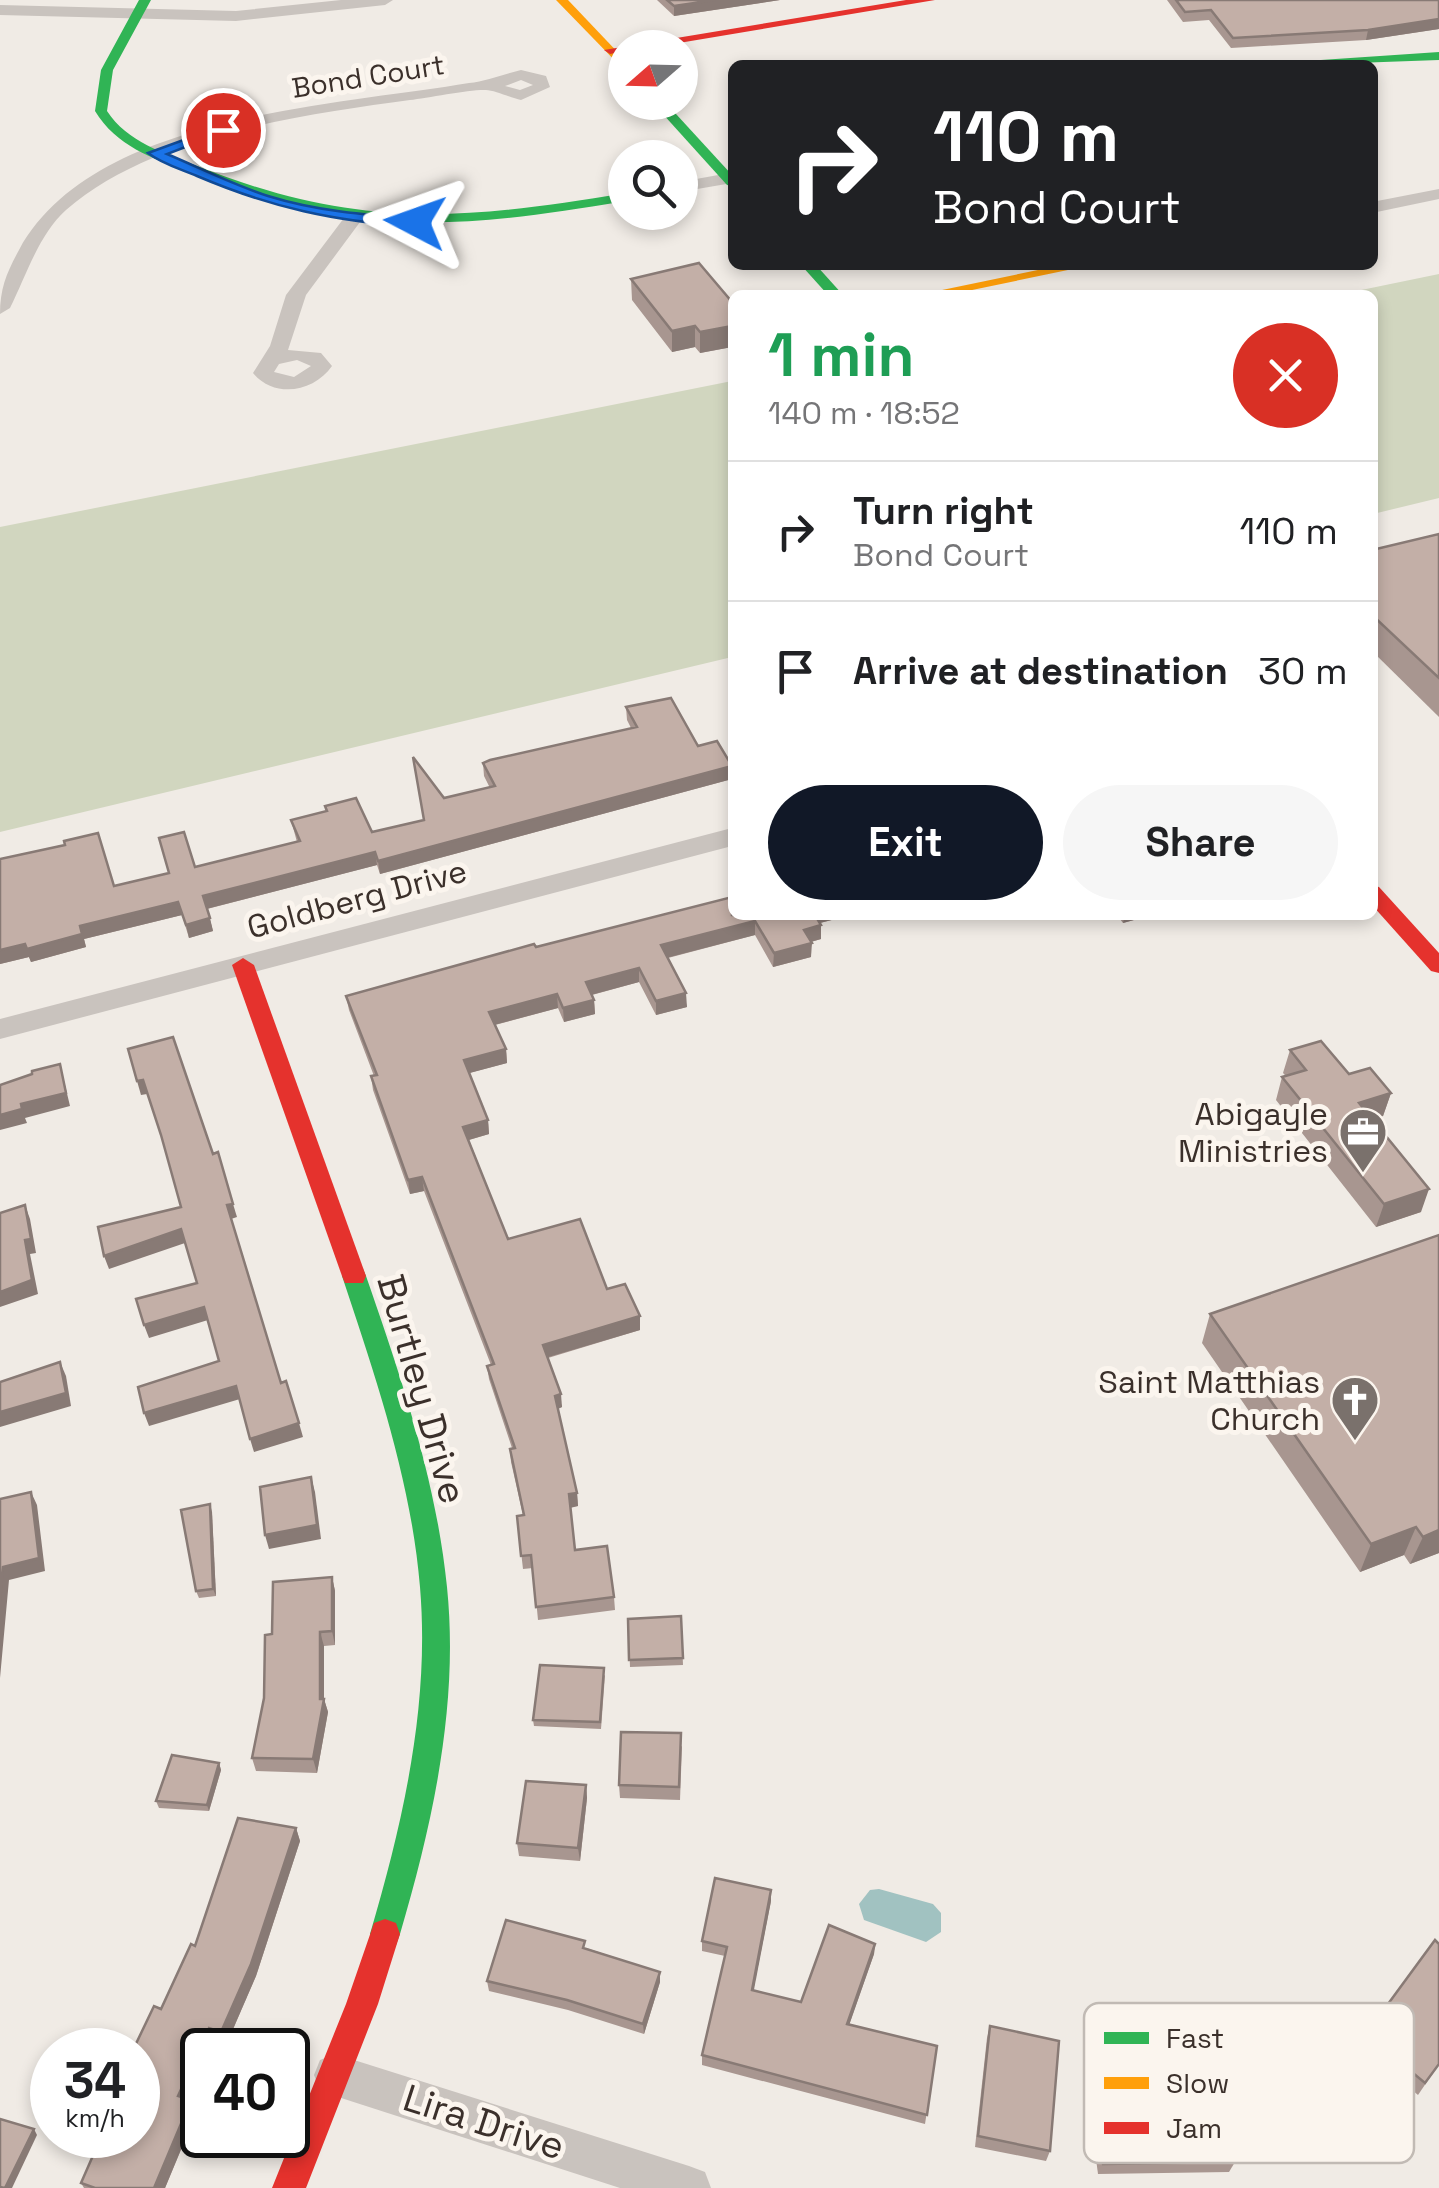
<!DOCTYPE html>
<meta charset="utf-8">
<style>
:root{--surface:#fff;--page:#f6f6f6;--text:#202124;--muted:#757577;--line:#e0e0e0;--accent:#111827}
body{margin:0;font-family:"Space Grotesk",sans-serif;background:var(--page);color:var(--text);height:100vh;display:flex;flex-direction:column;font-size:38px;white-space:nowrap}
*{box-sizing:border-box;margin:0}
p{font-size:32px;color:var(--muted)}
.icon{flex:none;width:55px;height:55px;fill:none;stroke:currentColor;stroke-width:2;stroke-linecap:round;stroke-linejoin:round}
.map{position:relative;flex:1;overflow:hidden}
.sheet{position:absolute;left:728px;top:290px;width:650px;height:630px;display:flex;flex-direction:column;background:var(--surface);border-radius:15px;box-shadow:0 5px 15px #0003}
.sheet>*{flex:none}
.guide{position:absolute;left:728px;top:60px;width:650px;height:210px;border-radius:15px;box-shadow:0 5px 15px #0003;background:#202124;color:#fff;overflow:hidden}
.needle{width:65px;rotate:250deg}
.fabs{position:absolute;left:608px;top:30px;display:grid;gap:20px}
.fabs a{display:grid;place-items:center;width:90px;height:90px;border-radius:50%;background:var(--surface);box-shadow:0 5px 15px #0003;font-size:50px}
.speed{position:absolute;left:30px;top:2028px;display:flex;gap:20px;font-size:50px;font-weight:700;text-align:center}
.speed>*{display:grid;place-content:center;width:130px;height:130px;border-radius:50%;background:var(--surface);box-shadow:0 5px 15px #0003;line-height:1}
.speed small{font-size:25px;font-weight:400}
.speed .limit{border:5px solid #111;border-radius:15px;background:#fff;color:#111}
.pin{position:absolute;display:grid;place-items:center;width:85px;height:85px;color:#fff;margin:-42px;border:5px solid #fff;border-radius:50%;box-shadow:0 2px 10px #0007}
.me{position:absolute;width:110px;margin:-55px;rotate:274deg;stroke-linejoin:round;filter:drop-shadow(0 0 8px #0008)}
.turn{display:flex;align-items:center;gap:35px;height:210px;padding:0 40px;font-size:45px}
.turn .icon{width:130px;height:130px;stroke-width:2.5}
.turn b{display:block;font-size:70px;line-height:85px}
.round{display:grid;place-items:center;flex:none;width:105px;height:105px;border-radius:52px;background:var(--page)}
.headline{display:flex;align-items:center;justify-content:space-between;height:170px;padding:0 40px}
h1{font-size:60px;font-weight:700;line-height:75px;color:#1e9e55}
.cta{display:flex;gap:20px;margin-top:auto;padding:20px 40px}
.cta a{flex:1;height:115px;border-radius:60px;background:var(--accent);color:#fff;font-size:40px;font-weight:700;line-height:115px;text-align:center}
.cta a+a{background:var(--page);color:var(--text)}
ul{padding:0;list-style:none}
li{display:flex;align-items:center;gap:30px;height:140px;padding:0 40px;border-top:2px solid var(--line)}
li div{flex:1}
li b{display:block;font-size:38px}
li em{font-style:normal}
.map>svg:first-child{display:block}
.green{fill:#d1d6bf}
.water{fill:#a1c2c1}
.lines{fill:none;stroke-linecap:round;stroke-linejoin:round}
.street{fill:#c9c3be;fill-rule:evenodd}
.fast{fill:#30b455;fill-rule:evenodd}
.slow{fill:#ff9f0a;fill-rule:evenodd}
.jam{fill:#e5322d;fill-rule:evenodd}
.wall{fill:#a89690}
.shaded-wall{fill:#887a75}
.building{fill:#c3afa7;stroke:#887a75;stroke-width:2.5}
.route{fill:#1a73e8;stroke:#114b97;stroke-width:2.5}
.labels{text-anchor:middle;stroke-width:10;stroke-linejoin:round;paint-order:stroke}
.far-street-label{font-size:28px;fill:#3b302b;stroke:#fbf5ee}
.street-label{font-size:32px;fill:#3b302b;stroke:#fbf5ee}
.poi-label{font-size:32px;fill:#3b302b;stroke:#fbf5ee;text-anchor:end}
.near-street-label{font-size:38px;fill:#3b302b;stroke:#fbf5ee}
.key{fill:#fbf5ee;stroke:#c1bab4;stroke-width:2.5}
.key-label{font-size:28px;fill:#3b302b}
</style>
<div class="map">
<svg width="1439" height="2188" viewBox="0 0 1439 2188">
<rect width="100%" height="100%" fill="#f0ebe5"/>
<g class="green">
<polygon points="1439,274 1439,498 1373,514 1372,295 1337,295"/>
<polygon points="732,381 732,657 0,832 0,527"/>
</g>
<polygon class="water" points="879,1889 933,1904 941,1913 941,1932 926,1942 864,1920 859,1904 870,1890"/>
<g class="lines">
<g class="street">
<polygon points="341,0 393,0 385,5 236,21 0,15 0,5 236,11"/>
<path d="M521,70L546,76L550,87L521,100C511,98 494,90 486,90C472,89 427,98 410,100C301,115 152,135 66,210C39,234 26,276 10,308L0,314C0,288 7,272 19,250C92,115 334,106 469,83C486,81 504,74 521,70ZM521,80L533,85L520,90L505,86Z"/>
<polygon points="729,173 732,173 732,183 680,192 680,182"/>
<polygon points="1439,189 1439,199 1372,213 1372,202"/>
<path d="M354,212L363,218L306,295L288,350L321,353L332,366C314,392 275,399 253,373L270,346L286,295L347,214ZM297,360L311,366L294,377L274,372L279,364Z"/>
<polygon points="732,828 732,846 0,1039 0,1019"/>
<polygon points="335,2054 689,2166 705,2172 711,2188 620,2188 335,2096 320,2090 314,2075 320,2060"/>
</g>
<g class="fast">
<path d="M139,0H151L113,70L107,111C127,142 164,153 197,166C356,229 460,221 625,193V201C456,230 351,237 189,172C152,158 116,146 95,111L101,70Z"/>
<polygon points="1439,52 1439,60 1300,65 1306,61"/>
<polygon points="652,102 665,102 732,175 732,186 727,185"/>
<polygon points="801,265 816,265 843,295 828,295"/>
<path d="M354,1266L363,1269L366,1276C401,1377 436,1479 447,1587C459,1704 433,1822 400,1934L396,1945L385,1949L374,1945L370,1934C403,1822 430,1705 420,1587C411,1480 376,1378 342,1276L345,1269Z"/>
</g>
<g class="slow">
<polygon points="556,0 568,0 625,60 625,71"/>
<polygon points="1062,265 1092,265 948,295 918,295"/>
</g>
<g class="jam">
<polygon points="906,0 935,0 649,48 625,48 625,51 610,54 604,50"/>
<polygon points="1372,885 1379,887 1439,953 1439,973 1431,971 1372,905"/>
<polygon points="243,958 254,965 366,1276 363,1283 345,1283 342,1276 232,965"/>
<polygon points="385,1919 396,1923 400,1934 378,2004 306,2188 272,2188 346,2004 374,1923"/>
</g>
</g>
<g class="wall">
<polygon points="657,0 780,0 674,16"/>
<polygon points="1167,0 1439,0 1439,29 1366,40 1231,48 1209,20 1183,22"/>
<polygon points="631,279 732,302 732,347 700,353 695,347 672,352 632,300"/>
<polygon points="1439,534 1439,717 1372,651 1372,550"/>
<polygon points="626,707 732,766 732,779 380,874 377,865 207,909 213,931 189,938 182,915 84,939 86,947 31,962 29,957 0,964 0,859 114,886 169,873 159,838 195,867 297,842 291,820 326,811 325,806 372,832 423,820 444,798 490,788 484,776 483,763 631,728 627,720"/>
<polygon points="732,915 851,915 820,923 821,939 811,942 811,957 773,967 755,935 668,958 687,1007 656,1015 639,982 592,995 594,1000 595,1014 564,1022 558,1008 495,1025 506,1049 507,1063 469,1073 488,1120 489,1134 469,1140 508,1239 607,1289 640,1330 548,1358 562,1407 558,1409 577,1493 578,1506 570,1507 575,1550 614,1597 615,1610 538,1620 533,1568 523,1569 517,1516 523,1515 511,1462 510,1449 512,1448 489,1379 487,1366 491,1365 424,1191 410,1194 373,1090 371,1076 374,1076 349,1010 346,996 536,947"/>
<polygon points="1117,915 1152,915 1123,923"/>
<polygon points="1290,1050 1391,1093 1383,1116 1372,1119 1421,1212 1376,1227 1276,1100 1282,1077 1286,1076 1283,1073"/>
<polygon points="1439,1235 1439,1553 1410,1564 1404,1555 1360,1572 1202,1343 1210,1314"/>
<polygon points="212,1512 216,1596 199,1598 196,1591"/>
<polygon points="332,1577 335,1591 335,1645 324,1646 324,1699 328,1712 317,1773 256,1771 252,1758 264,1698 272,1634"/>
<polygon points="681,1616 683,1665 630,1667 628,1619"/>
<polygon points="605,1675 601,1729 534,1726 533,1720"/>
<polygon points="682,1746 680,1800 620,1798 619,1785"/>
<polygon points="219,1763 221,1770 209,1811 159,1808 156,1801"/>
<polygon points="586,1785 587,1798 580,1861 519,1856 517,1843"/>
<polygon points="296,1828 300,1841 256,1976 227,2043 215,2040 188,2099 197,2111 165,2188 84,2188 81,2183 195,1946"/>
<polygon points="771,1901 753,1991 801,2002 875,1944 874,1954 849,2025 937,2046 925,2124 702,2065 702,2055 725,1956 702,1951 702,1941"/>
<polygon points="586,1948 660,1972 660,1982 644,2034 568,2010 489,1991 487,1981"/>
<polygon points="990,2026 1050,2151 1046,2161 975,2147 987,2038"/>
<polygon points="1366,2034 1439,2064 1418,2095 1359,2045"/>
<polygon points="1277,2061 1382,2112 1375,2123 1306,2149 1271,2072"/>
<polygon points="1092,2088 1235,2162 1229,2172 1098,2174 1088,2100"/>
</g>
<g class="shaded-wall">
<polygon points="715,0 780,0 674,16 674,6"/>
<polygon points="1439,19 1439,29 1366,40 1368,30"/>
<polygon points="695,326 695,347 672,352 672,331"/>
<polygon points="732,326 732,347 700,353 700,332"/>
<polygon points="732,766 732,779 380,874 378,861"/>
<polygon points="375,852 377,865 206,909 203,896"/>
<polygon points="178,902 182,915 84,939 86,947 31,962 29,957 0,964 0,950 80,926"/>
<polygon points="813,915 851,915 812,925"/>
<polygon points="1125,915 1152,915 1123,923"/>
<polygon points="210,918 213,931 189,938 186,925"/>
<polygon points="755,921 755,935 662,959 661,945"/>
<polygon points="821,925 821,939 803,944 804,930"/>
<polygon points="812,943 811,957 773,967 774,953"/>
<polygon points="639,968 639,982 587,996 586,982"/>
<polygon points="686,993 687,1007 656,1015 656,1001"/>
<polygon points="557,994 558,1008 490,1026 489,1012"/>
<polygon points="594,1000 595,1014 564,1022 563,1008"/>
<polygon points="506,1049 507,1063 466,1074 464,1060"/>
<polygon points="60,1064 70,1106 25,1118 27,1123 0,1130 0,1115 21,1104"/>
<polygon points="143,1080 147,1094 141,1095 137,1081"/>
<polygon points="1391,1093 1383,1116 1351,1126 1359,1103"/>
<polygon points="488,1120 489,1134 465,1141 463,1127"/>
<polygon points="422,1177 424,1191 410,1194 408,1180"/>
<polygon points="1429,1189 1421,1212 1376,1227 1384,1204"/>
<polygon points="233,1204 237,1217 231,1219 227,1205"/>
<polygon points="25,1205 30,1219 36,1253 30,1254 38,1294 0,1307 0,1292 25,1240"/>
<polygon points="181,1229 185,1243 109,1269 104,1256"/>
<polygon points="204,1307 208,1320 149,1338 144,1325"/>
<polygon points="640,1316 640,1330 545,1358 543,1345"/>
<polygon points="60,1362 66,1376 71,1406 0,1427 0,1412"/>
<polygon points="236,1386 240,1399 149,1426 144,1413"/>
<polygon points="561,1394 562,1407 557,1409 555,1396"/>
<polygon points="299,1423 303,1437 254,1452 250,1439"/>
<polygon points="311,1477 315,1492 321,1539 269,1549 265,1535"/>
<polygon points="31,1492 37,1505 45,1571 9,1580 0,1678 0,1601 3,1567"/>
<polygon points="577,1493 578,1506 570,1508 569,1494"/>
<polygon points="210,1504 212,1512 216,1596 213,1589"/>
<polygon points="1416,1527 1404,1555 1360,1572 1371,1544"/>
<polygon points="1439,1530 1439,1553 1410,1564 1423,1537"/>
<polygon points="332,1577 335,1591 335,1645 332,1631"/>
<polygon points="320,1632 324,1646 324,1699 328,1712 317,1773 313,1759 320,1699"/>
<polygon points="219,1763 221,1770 209,1811 207,1805"/>
<polygon points="586,1785 587,1798 580,1861 578,1848"/>
<polygon points="296,1828 300,1841 256,1976 227,2043 221,2032"/>
<polygon points="771,1890 771,1901 752,2000 752,1990"/>
<polygon points="875,1944 874,1954 846,2034 847,2024"/>
<polygon points="660,1972 660,1982 644,2034 643,2024"/>
<polygon points="209,2028 215,2040 210,2050 202,2050 202,2066 184,2107 178,2096"/>
<polygon points="191,2100 197,2111 165,2188 154,2188"/>
<polygon points="1382,2112 1375,2123 1306,2149 1313,2139"/>
<polygon points="34,2129 37,2135 12,2188 5,2188"/>
</g>
<g class="building">
<polygon points="667,0 715,0 674,6"/>
<polygon points="1176,0 1439,0 1439,19 1368,30 1233,38 1211,10 1185,12"/>
<polygon points="699,263 732,302 732,326 700,332 695,326 672,331 631,279"/>
<polygon points="1439,534 1439,678 1372,615 1372,550"/>
<polygon points="671,698 698,746 717,741 732,766 378,861 375,852 203,896 210,918 186,925 178,902 80,926 82,934 27,949 25,944 0,950 0,859 65,845 64,841 98,833 114,886 169,873 159,838 184,832 195,867 300,841 291,820 327,811 325,806 356,798 372,832 424,820 413,757 444,798 495,786 483,763 490,760 637,727 626,707"/>
<polygon points="732,897 732,915 815,915 821,925 804,930 812,943 774,953 755,921 661,945 686,993 656,1001 639,968 586,982 594,1000 563,1008 557,994 489,1012 506,1049 464,1060 488,1120 463,1127 508,1239 580,1219 607,1289 625,1284 640,1316 543,1345 561,1394 555,1396 577,1493 569,1494 575,1550 607,1546 614,1597 536,1607 531,1555 521,1556 517,1516 524,1515 510,1449 515,1448 487,1366 494,1364 422,1177 408,1180 371,1076 377,1075 346,996 534,944 536,947"/>
<polygon points="173,1037 213,1154 218,1152 233,1204 227,1205 281,1383 286,1381 299,1423 250,1439 236,1386 144,1413 138,1387 219,1361 204,1307 144,1325 136,1299 197,1283 181,1229 104,1256 98,1227 181,1207 161,1135 143,1080 137,1081 128,1049"/>
<polygon points="1321,1041 1349,1074 1370,1068 1391,1093 1359,1103 1429,1189 1384,1204 1282,1077 1306,1070 1290,1050"/>
<polygon points="60,1064 66,1093 21,1104 22,1109 0,1115 0,1085 32,1074 32,1071"/>
<polygon points="25,1205 31,1239 25,1240 32,1280 0,1292 0,1213"/>
<polygon points="1439,1235 1439,1530 1423,1537 1416,1527 1371,1544 1210,1314"/>
<polygon points="60,1362 66,1393 0,1412 0,1382"/>
<polygon points="311,1477 317,1525 265,1535 260,1487"/>
<polygon points="31,1492 39,1558 3,1567 0,1601 0,1499"/>
<polygon points="210,1504 213,1589 196,1591 181,1510"/>
<polygon points="332,1577 332,1631 320,1632 320,1699 324,1699 313,1759 252,1758 264,1698 265,1635 272,1634 273,1582"/>
<polygon points="681,1616 683,1658 629,1660 628,1619"/>
<polygon points="540,1665 604,1668 600,1722 533,1720"/>
<polygon points="621,1732 681,1733 679,1787 619,1785"/>
<polygon points="172,1755 219,1763 207,1805 156,1801"/>
<polygon points="526,1781 586,1785 578,1848 517,1843"/>
<polygon points="238,1818 296,1828 251,1964 221,2032 209,2028 178,2096 191,2100 154,2188 95,2188 81,2183 102,2135 138,2135 138,2050 133,2050 154,2006 161,2009 191,1944 195,1946"/>
<polygon points="715,1878 771,1890 752,1990 801,2002 829,1925 875,1944 847,2024 937,2046 927,2115 702,2055 727,1947 702,1941"/>
<polygon points="506,1920 585,1941 583,1948 660,1972 643,2024 567,2000 487,1981"/>
<polygon points="1435,1940 1439,1944 1439,2064 1425,2083 1366,2034"/>
<polygon points="990,2026 1059,2041 1050,2151 978,2136"/>
<polygon points="1092,2088 1216,2095 1235,2162 1103,2164"/>
<polygon points="0,2119 34,2129 5,2188 0,2187"/>
</g>
<path class="route" d="M219,127L230,130L167,154C200,168 234,185 268,196C316,211 365,215 415,218L422,222L415,227C334,221 272,208 197,176C181,169 162,164 148,153Z"/>
<defs>
<g id="office-pin" transform="scale(2.5)"><path d="M0 17L-7.5 6A9.5 9.5 0 1 1 7.5 6Z" fill="#7a716c" stroke="#fbf5ee"/><path d="M-6-3h4V-5.5h4V-3h4V5H-6ZM-1-4.5V-3h2v-1.5ZM-6 0V1H6V0Z" fill="#fff"/></g>
<g id="church-pin" transform="scale(2.5)"><path d="M0 17L-7.5 6A9.5 9.5 0 1 1 7.5 6Z" fill="#7a716c" stroke="#fbf5ee"/><path d="M-1.2-6h2.4v3.5h3.3v2.4h-3.3V6h-2.4V-.1h-3.3v-2.4h3.3Z" fill="#fff"/></g>
</defs>
<g fill-rule="evenodd">
<use href="#office-pin" x="1363" y="1132"/>
<use href="#church-pin" x="1355" y="1400"/>
</g>
<g class="labels">
<g class="far-street-label">
<text transform="translate(368 76) rotate(-9)" y="10">Bond Court</text>
</g>
<g class="street-label">
<text transform="translate(357 899) rotate(-15)" y="11">Goldberg Drive</text>
</g>
<g class="poi-label">
<text x="1328" y="1125">Abigayle<tspan x="1328" dy="37">Ministries</tspan></text>
<text x="1320" y="1393">Saint Matthias<tspan x="1320" dy="37">Church</tspan></text>
</g>
<g class="near-street-label">
<text transform="translate(422 1389) rotate(74)" y="13">Burtley Drive</text>
<text transform="translate(484 2122) rotate(18)" y="13">Lira Drive</text>
</g>
</g>
<rect x="1084" y="2003" width="330" height="160" rx="15" class="key"/>
<rect x="1104" y="2032" width="45" height="12" fill="#30b455"/>
<rect x="1104" y="2077" width="45" height="12" fill="#ff9f0a"/>
<rect x="1104" y="2122" width="45" height="12" fill="#e5322d"/>
<g class="key-label">
<text x="1166" y="2048">Fast</text>
<text x="1166" y="2093">Slow</text>
<text x="1166" y="2138">Jam</text>
</g>
</svg>
<div class="fabs">
<a><svg class="needle" viewBox="-14 -14 28 28"><path d="M0-13l5 13h-10z" fill="#e53935"/><path d="M0 13l5-13h-10z" fill="#757577"/></svg></a>
<a><svg class="icon" aria-label="search" viewBox="0 0 24 24"><circle cx="10" cy="10" r="6"/><path d="M15 15l6 6"/></svg></a>
</div>
<div class="speed"><div>34<small>km/h</small></div><div class="limit">40</div></div>
<div class="pin" style="left:223px;top:130px;background:#d93025"><svg class="icon" aria-label="arrive" viewBox="0 0 24 24"><path d="M6 21V4h12l-3 4 3 4H6"/></svg></div>
<svg class="me" style="left:415px;top:222px" viewBox="-20 -20 40 40"><path d="M0-17L14 15 0 8-14 15z" fill="#1a73e8" stroke="#fff" stroke-width="4"/></svg>
<div class="guide">
<div class="turn"><svg class="icon" aria-label="right" viewBox="0 0 24 24"><path d="M7 20v-9h11M14 6l5 5-5 5"/></svg><div><b>110 m</b>Bond Court</div></div>
</div>
<section class="sheet">
<div class="headline"><div><h1>1 min</h1><p>140 m · 18:52</p></div><a class="round" style="background:#d93025;color:#fff"><svg class="icon" aria-label="close" viewBox="0 0 24 24"><path d="M6 6l12 12M18 6L6 18"/></svg></a></div>
<ul>
<li><svg class="icon" aria-label="right" viewBox="0 0 24 24"><path d="M7 20v-9h11M14 6l5 5-5 5"/></svg><div><b>Turn right</b><p>Bond Court</p></div><em>110 m</em></li>
<li><svg class="icon" aria-label="arrive" viewBox="0 0 24 24"><path d="M6 21V4h12l-3 4 3 4H6"/></svg><div><b>Arrive at destination</b></div><em>30 m</em></li>
</ul>
<div class="cta"><a>Exit</a><a>Share</a></div>
</section>
</div>
